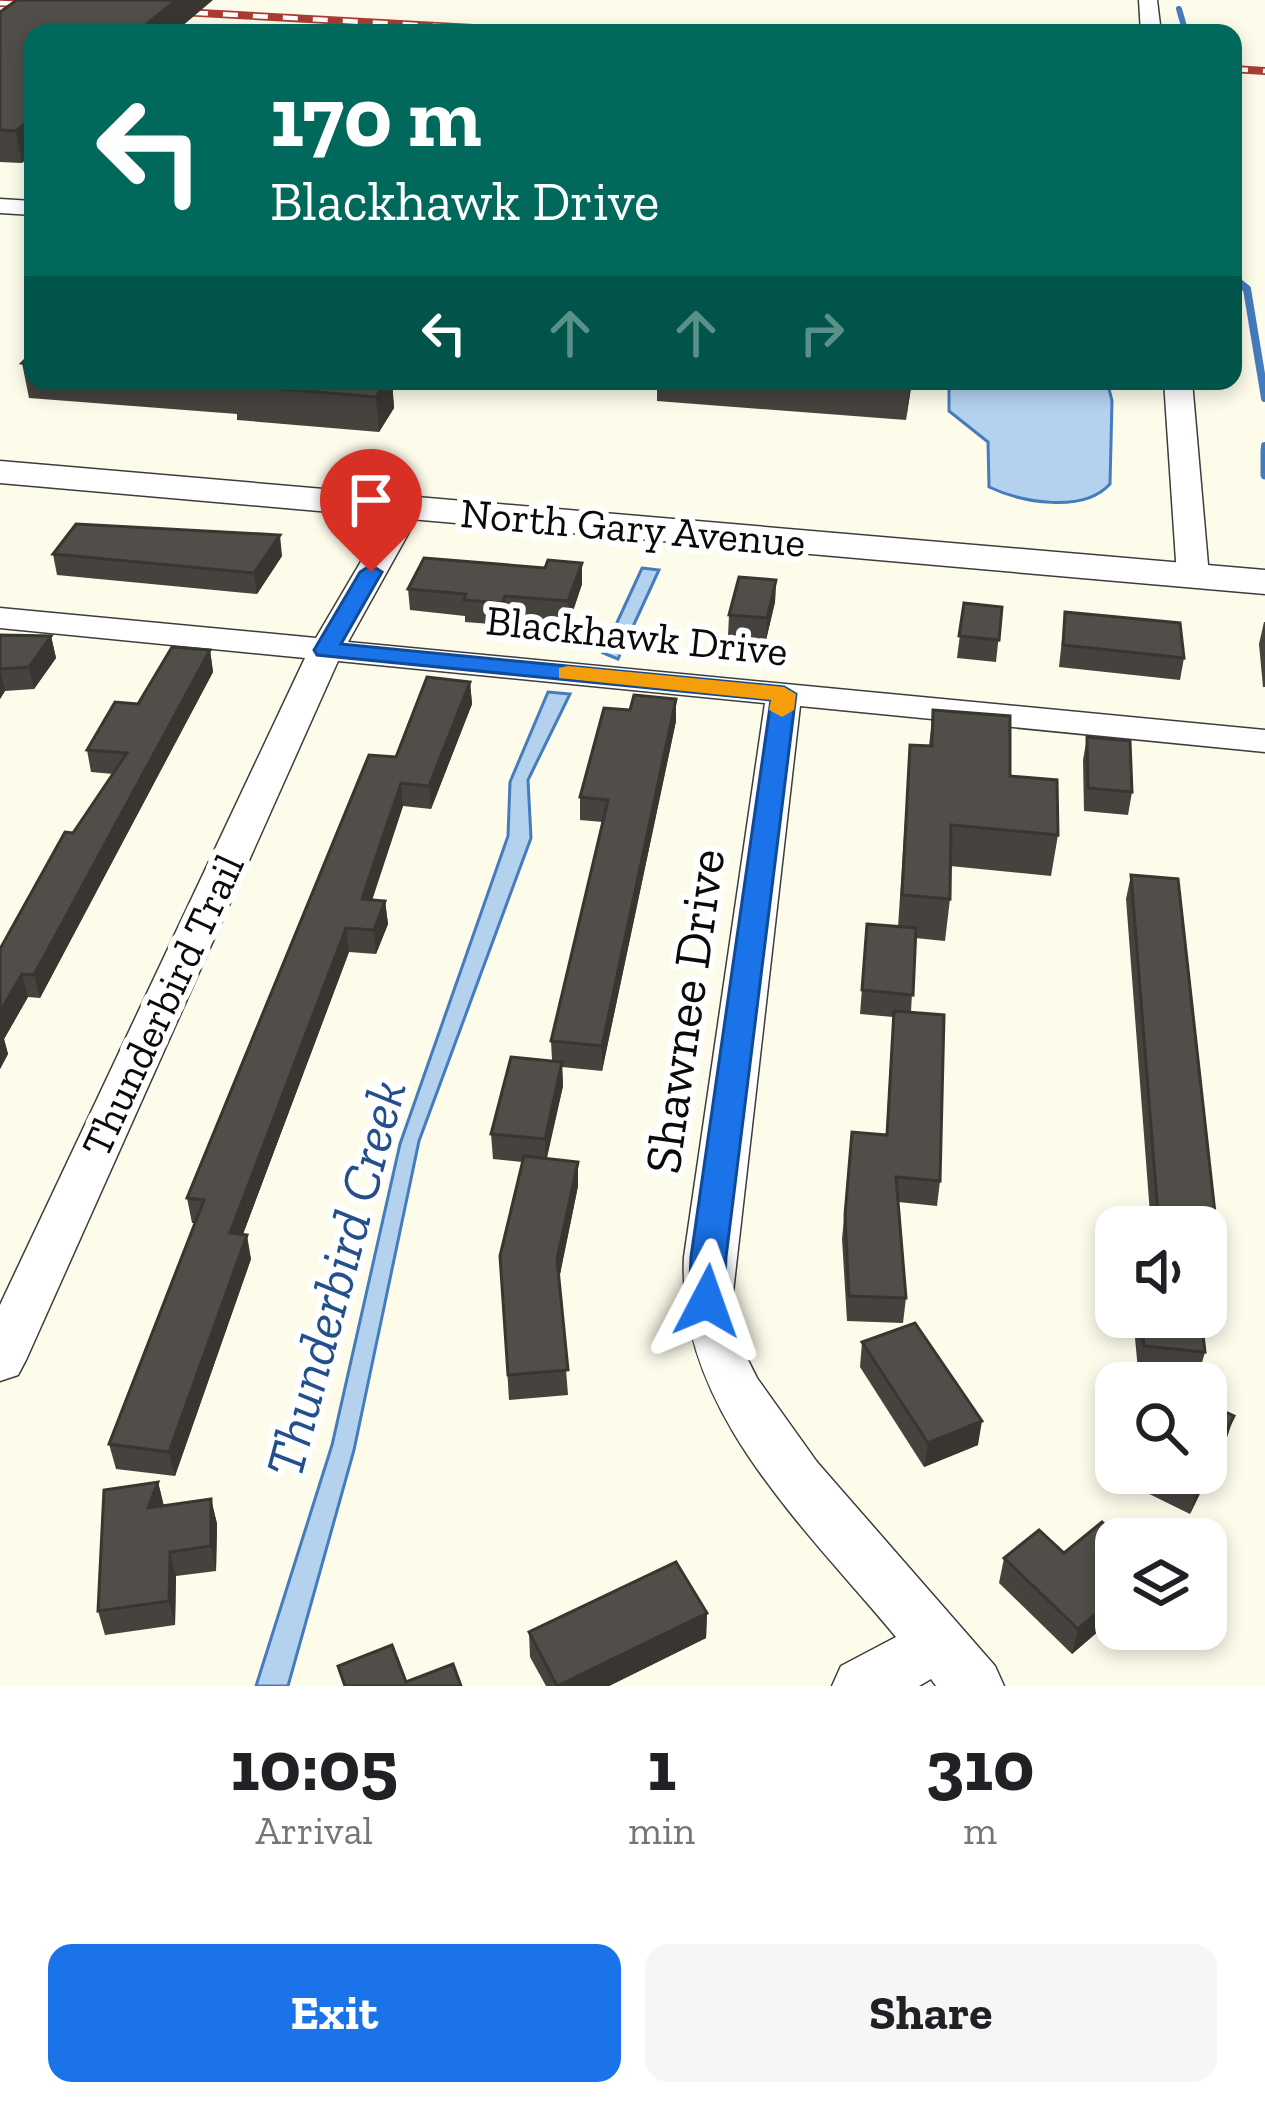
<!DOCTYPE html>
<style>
:root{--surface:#fff;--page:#f6f6f6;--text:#202124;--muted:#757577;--accent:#1a73e8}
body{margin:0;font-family:"Zilla Slab",serif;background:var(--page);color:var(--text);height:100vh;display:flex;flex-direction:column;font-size:45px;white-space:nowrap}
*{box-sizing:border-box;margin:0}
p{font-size:39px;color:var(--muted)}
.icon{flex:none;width:66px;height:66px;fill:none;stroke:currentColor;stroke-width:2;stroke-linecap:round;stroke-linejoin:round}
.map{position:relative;height:1686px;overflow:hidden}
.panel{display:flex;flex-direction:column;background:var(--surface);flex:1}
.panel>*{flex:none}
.guide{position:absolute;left:24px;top:24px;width:1218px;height:366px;border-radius:24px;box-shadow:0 6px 18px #0003;background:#00695c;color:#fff;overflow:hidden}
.controls{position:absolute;left:1095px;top:1206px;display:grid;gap:24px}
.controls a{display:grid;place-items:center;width:132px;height:132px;border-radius:24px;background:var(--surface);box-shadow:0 6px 18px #0003;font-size:60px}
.pin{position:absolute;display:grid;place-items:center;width:102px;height:102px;color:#fff;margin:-123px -51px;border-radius:50% 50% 50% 0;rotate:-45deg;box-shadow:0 0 12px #0007}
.pin .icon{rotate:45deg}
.me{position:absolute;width:132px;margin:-66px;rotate:4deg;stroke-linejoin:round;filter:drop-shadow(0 0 9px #0008)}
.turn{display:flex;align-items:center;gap:42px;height:252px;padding:0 48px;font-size:54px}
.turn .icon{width:156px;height:156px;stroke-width:2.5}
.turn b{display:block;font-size:84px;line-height:102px}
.lanes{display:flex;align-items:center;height:114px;padding:0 48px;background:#0003;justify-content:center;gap:60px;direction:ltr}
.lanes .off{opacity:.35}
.eta{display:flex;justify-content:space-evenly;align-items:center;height:204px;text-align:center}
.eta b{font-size:72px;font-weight:700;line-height:84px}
.cta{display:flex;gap:24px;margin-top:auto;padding:24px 48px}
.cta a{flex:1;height:138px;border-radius:24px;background:var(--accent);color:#fff;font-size:48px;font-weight:700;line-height:138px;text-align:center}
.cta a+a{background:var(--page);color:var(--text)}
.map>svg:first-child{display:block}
.water{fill:#b4d1ee;stroke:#447cbd;stroke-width:3}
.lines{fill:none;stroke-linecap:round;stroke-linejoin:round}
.stream-far2{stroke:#447cbd;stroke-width:6}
.stream-far1{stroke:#447cbd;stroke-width:8}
.stream{stroke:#447cbd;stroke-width:9}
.minor-casing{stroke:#3d3d3d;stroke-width:3}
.tertiary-casing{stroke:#3d3d3d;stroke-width:3}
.minor{fill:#fff;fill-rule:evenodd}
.tertiary{fill:#fff;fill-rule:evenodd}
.rail-casing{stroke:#aa3d33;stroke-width:8}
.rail{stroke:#fff;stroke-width:4.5;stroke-dasharray:15;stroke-linecap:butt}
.wall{fill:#46423e}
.shaded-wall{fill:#393632}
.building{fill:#514d48;stroke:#393632;stroke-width:3}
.route{fill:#1a73e8;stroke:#114b97;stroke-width:3}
.slow{fill:#f59e0b}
.labels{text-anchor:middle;stroke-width:12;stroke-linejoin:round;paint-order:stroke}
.street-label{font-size:42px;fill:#0a0a0a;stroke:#fff}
.near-street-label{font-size:51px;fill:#0a0a0a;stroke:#fff}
.near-water-label{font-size:54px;font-style:italic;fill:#23508d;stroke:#fff}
</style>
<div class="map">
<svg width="1265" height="1686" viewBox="0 0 1265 1686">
<rect width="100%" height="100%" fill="#fdfbea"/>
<g class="water">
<path d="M949,381H1107L1112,401L1110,484C1083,514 1021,502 989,487L988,442L949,411Z"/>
<polygon points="642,568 659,570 618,659 603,653"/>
<polygon points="548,692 570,694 528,780 531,838 419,1141 354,1450 288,1686 256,1686 332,1445 400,1144 508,836 510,782"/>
</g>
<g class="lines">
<polyline class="stream-far2" points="1179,9 1186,33"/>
<g class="stream-far1">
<polyline points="1233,278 1247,289 1265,398"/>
<polyline points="1265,446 1265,453"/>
</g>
<polyline class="stream" points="1265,450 1265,475"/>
<g class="minor-casing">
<g id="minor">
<polygon points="1139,0 1157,0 1161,33 1141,33"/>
<polygon points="0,199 33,201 33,215 0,213"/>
<polygon points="1164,381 1192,381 1209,576 1193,586 1177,576"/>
<path d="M408,498L423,507L348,642L1265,730V752L800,706L732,1301L746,1356L757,1378L817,1462L995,1666L1004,1686H936L931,1679L919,1686H832L841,1666L896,1637C806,1528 676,1409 684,1257L765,703L338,661L26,1360L18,1375L0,1381V1305L305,658L0,628V608L316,638L393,507Z"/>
</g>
</g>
<g class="tertiary-casing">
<polygon id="tertiary" points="0,461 1265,570 1265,594 0,483"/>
</g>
<use href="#minor" class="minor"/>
<use href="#tertiary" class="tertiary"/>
<g class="rail-casing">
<g id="rail">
<polyline points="0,3 43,5"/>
<polyline points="163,11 565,33"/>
<polyline points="1233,69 1265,71"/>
</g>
</g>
<use href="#rail" class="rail"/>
</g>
<g class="wall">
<polygon points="0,12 33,33 33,153 22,163 0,162"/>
<polygon points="33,352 33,381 392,381 394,408 379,432 237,420 237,414 29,398 22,363"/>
<polygon points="657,381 912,381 906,420 657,401"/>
<polygon points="53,554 282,556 257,594 57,575"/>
<polygon points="776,580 775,602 766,640 728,636 729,615"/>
<polygon points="582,584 569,623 506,617 503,625 465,622 465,616 410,610 408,589"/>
<polygon points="964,603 1002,607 996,662 957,658"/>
<polygon points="1065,612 1184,658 1180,680 1059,667"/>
<polygon points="1264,622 1265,622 1265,687 1263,687 1259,644"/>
<polygon points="0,635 51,636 56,658 34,689 5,691 0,699"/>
<polygon points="210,650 213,672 40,998 28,997 4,1039 8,1054 0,1069 0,949 113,774 91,772 87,750 138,704"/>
<polygon points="470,682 472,704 431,809 403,806 372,899 385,901 388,924 376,954 349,952 243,1234 251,1259 175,1476 116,1469 109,1444 195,1223 192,1223 187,1198 396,757"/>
<polygon points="933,710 1010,776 1058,835 1051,876 950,866 950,899 945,941 915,938 911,1012 940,1181 937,1206 898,1202 906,1298 903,1323 847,1321 842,1239 852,1132 886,1135 893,1017 860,1014 867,924 898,927 910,745 929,746"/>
<polygon points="676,721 602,1071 562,1067 563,1086 547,1158 578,1186 559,1279 568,1395 509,1400 500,1256 522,1162 493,1159 491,1134 552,1060 551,1041 603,822 580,820 580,797"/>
<polygon points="1087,737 1132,792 1128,815 1084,811 1083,760"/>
<polygon points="1131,875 1216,1222 1209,1247 1206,1246 1206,1227 1151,1227 1126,899"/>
<polygon points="1133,1317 1201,1317 1205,1352 1198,1377 1138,1370"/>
<polygon points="862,1342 978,1445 924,1467 860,1367"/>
<polygon points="1234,1416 1226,1440 1190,1514 1131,1485 1134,1473 1206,1473"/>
<polygon points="158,1482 164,1506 211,1499 217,1524 216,1571 176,1576 175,1625 105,1635 98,1611"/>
<polygon points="1116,1539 1116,1616 1072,1654 999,1583 1004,1558 1064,1553"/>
<polygon points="707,1613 706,1638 609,1686 546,1686 530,1657 529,1632"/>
</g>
<g class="shaded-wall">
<polygon points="176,0 213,0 174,33 136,33"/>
<polygon points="33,117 33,153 22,163 16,131"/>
<polygon points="386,381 392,381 394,408 379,432 376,397"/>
<polygon points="910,381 912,381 906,420 910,383"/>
<polygon points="280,535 282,556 257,594 254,573"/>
<polygon points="582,563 582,584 569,623 568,601"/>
<polygon points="776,580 775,602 766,640 767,618"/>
<polygon points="505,596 506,617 503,625 502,603"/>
<polygon points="51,636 56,658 34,689 29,667"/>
<polygon points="210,650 213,672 40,998 34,975"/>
<polygon points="0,668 5,691 0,699"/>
<polygon points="470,682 472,704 431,809 429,786"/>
<polygon points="676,699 676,721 602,1071 602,1046"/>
<polygon points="401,783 403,806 365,922 362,899"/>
<polygon points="385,901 388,924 376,954 374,930"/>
<polygon points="346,928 349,952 234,1258 230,1233"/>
<polygon points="22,974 28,997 4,1039 8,1054 0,1069 0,1012"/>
<polygon points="562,1062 563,1086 545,1164 545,1139"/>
<polygon points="578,1162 578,1186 558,1284 557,1259"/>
<polygon points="247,1235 251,1259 175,1476 169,1452"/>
<polygon points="1234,1416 1226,1440 1190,1514 1197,1490"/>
<polygon points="982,1421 978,1445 924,1467 928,1443"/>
<polygon points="158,1482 164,1507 148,1508"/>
<polygon points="211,1499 217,1524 216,1571 211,1546"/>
<polygon points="170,1552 176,1576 175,1625 169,1601"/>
<polygon points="1116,1597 1116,1616 1072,1654 1078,1629"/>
<polygon points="707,1613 706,1638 609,1686 559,1686"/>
</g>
<g class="building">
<polygon points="17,0 176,0 136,33 33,33 33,117 16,131 0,130 0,12"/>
<polygon points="33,352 33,364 22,363"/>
<polygon points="236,381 386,381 376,397 233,385"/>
<polygon points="76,524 280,535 254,573 53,554"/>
<polygon points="424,558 545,568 548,560 582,563 568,601 505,596 502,603 464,600 466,594 408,589"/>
<polygon points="739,577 776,580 767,618 729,615"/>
<polygon points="964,603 1002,607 999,640 959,636"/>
<polygon points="1065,612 1180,623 1184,658 1063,645"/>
<polygon points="0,635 51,636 29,667 0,669"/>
<polygon points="172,647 210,650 34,975 22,974 0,1012 0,949 65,832 73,833 127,753 87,750 115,702 138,704"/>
<polygon points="427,677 470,682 429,786 401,783 362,899 385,901 374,930 346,928 230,1233 247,1235 169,1452 109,1444 204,1200 187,1198 369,755 396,757"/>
<polygon points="634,695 676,699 602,1046 551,1041 608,800 580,797 604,708 630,710"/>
<polygon points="933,710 1010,716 1010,776 1057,780 1058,835 951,825 950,899 902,895 910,745 932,746"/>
<polygon points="1087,737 1130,741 1132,792 1088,788"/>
<polygon points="1131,875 1178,879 1216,1222 1190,1219 1191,1227 1159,1227"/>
<polygon points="867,924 916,928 913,995 862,990"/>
<polygon points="894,1011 944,1015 940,1181 896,1177 906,1298 849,1296 845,1215 852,1132 887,1135"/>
<polygon points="511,1057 562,1062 545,1139 491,1134"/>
<polygon points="524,1156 578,1162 557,1259 568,1370 508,1375 500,1256"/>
<polygon points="1141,1317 1201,1317 1205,1352 1144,1346"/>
<polygon points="915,1323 982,1421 928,1443 862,1342"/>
<polygon points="1206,1403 1234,1416 1206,1471"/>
<polygon points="1163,1473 1205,1473 1197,1490"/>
<polygon points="158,1482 148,1508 211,1499 211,1546 170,1552 169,1601 98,1611 104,1490"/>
<polygon points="1102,1522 1120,1539 1116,1539 1116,1597 1078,1629 1004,1558 1039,1530 1064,1553"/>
<polygon points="676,1562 707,1613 557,1686 529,1632"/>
<polygon points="392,1645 406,1682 453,1664 461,1686 345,1686 338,1666"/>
</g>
<polygon class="route" points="371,565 382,572 341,644 784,687 796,694 726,1257 724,1301 719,1311 707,1315 694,1311 689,1301 691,1257 771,700 317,655 314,650 360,572"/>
<polygon class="slow" points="568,666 784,687 796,694 794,710 782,717 769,710 771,700 559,678 559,668"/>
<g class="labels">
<g class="street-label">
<text transform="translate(633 527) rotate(5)" y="15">North Gary Avenue</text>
<text transform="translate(637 635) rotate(6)" y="15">Blackhawk Drive</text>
<text transform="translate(162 1005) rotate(-65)" y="15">Thunderbird Trail</text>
</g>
<g class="near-street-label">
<text transform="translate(684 1011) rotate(-82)" y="18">Shawnee Drive</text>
</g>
<g class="near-water-label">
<text transform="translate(335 1278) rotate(-75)" y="19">Thunderbird Creek</text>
</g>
</g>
</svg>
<div class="controls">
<a><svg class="icon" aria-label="sound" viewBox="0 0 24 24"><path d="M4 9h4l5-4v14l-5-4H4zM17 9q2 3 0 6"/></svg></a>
<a><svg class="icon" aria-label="search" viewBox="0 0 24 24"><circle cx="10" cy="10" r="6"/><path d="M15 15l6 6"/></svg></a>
<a><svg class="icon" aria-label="layers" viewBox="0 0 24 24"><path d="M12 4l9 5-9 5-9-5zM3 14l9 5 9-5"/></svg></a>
</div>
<div class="pin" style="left:371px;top:572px;background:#d93025"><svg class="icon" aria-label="arrive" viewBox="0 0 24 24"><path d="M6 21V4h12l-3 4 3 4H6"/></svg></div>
<svg class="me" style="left:707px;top:1301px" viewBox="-20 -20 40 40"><path d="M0-17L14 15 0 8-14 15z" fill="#1a73e8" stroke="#fff" stroke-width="4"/></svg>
<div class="guide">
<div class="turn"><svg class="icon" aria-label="left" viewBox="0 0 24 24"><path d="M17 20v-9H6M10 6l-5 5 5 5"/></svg><div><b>170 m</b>Blackhawk Drive</div></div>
<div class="lanes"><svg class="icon" aria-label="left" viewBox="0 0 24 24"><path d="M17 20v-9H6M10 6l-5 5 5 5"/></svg><svg class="icon off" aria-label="ahead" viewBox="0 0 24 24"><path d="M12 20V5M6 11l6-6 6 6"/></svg><svg class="icon off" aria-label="ahead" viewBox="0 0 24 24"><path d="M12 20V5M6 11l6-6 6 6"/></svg><svg class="icon off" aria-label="right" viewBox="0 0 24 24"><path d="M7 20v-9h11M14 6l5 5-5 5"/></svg></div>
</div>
</div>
<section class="panel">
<div class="eta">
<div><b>10:05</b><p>Arrival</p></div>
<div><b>1</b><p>min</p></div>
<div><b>310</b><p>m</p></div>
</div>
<div class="cta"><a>Exit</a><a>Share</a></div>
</section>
